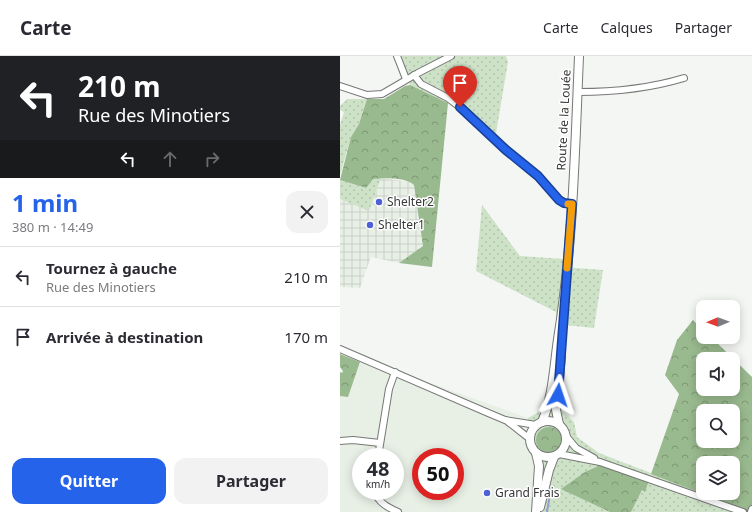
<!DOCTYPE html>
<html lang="fr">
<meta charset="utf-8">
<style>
:root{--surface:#fff;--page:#f2f2f3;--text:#2b2b33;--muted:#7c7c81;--line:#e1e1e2;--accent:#2563eb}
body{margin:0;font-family:"Noto Sans",sans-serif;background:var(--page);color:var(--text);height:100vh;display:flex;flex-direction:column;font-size:15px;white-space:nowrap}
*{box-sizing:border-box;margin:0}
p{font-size:13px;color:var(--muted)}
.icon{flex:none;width:22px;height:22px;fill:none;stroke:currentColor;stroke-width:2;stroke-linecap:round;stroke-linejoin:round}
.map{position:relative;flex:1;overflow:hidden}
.side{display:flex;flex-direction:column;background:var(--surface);width:340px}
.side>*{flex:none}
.hud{background:#202124;color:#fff;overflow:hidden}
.needle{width:26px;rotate:269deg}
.fabs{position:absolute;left:356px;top:244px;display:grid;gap:8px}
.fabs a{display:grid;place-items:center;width:44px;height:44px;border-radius:8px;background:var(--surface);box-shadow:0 2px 10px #0003;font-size:20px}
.speed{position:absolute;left:12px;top:392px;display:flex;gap:8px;font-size:20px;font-weight:700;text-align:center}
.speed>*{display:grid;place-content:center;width:52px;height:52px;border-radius:50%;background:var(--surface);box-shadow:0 2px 10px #0003;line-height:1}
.speed small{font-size:10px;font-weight:400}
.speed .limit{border:6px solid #d22;background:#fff;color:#111}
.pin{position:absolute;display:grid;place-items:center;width:34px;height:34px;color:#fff;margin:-41px -17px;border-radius:50% 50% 50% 0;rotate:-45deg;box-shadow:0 0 4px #0007}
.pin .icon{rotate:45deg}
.me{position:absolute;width:44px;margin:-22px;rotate:5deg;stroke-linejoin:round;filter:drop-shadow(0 0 3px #0008)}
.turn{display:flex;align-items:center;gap:14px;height:84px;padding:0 12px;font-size:18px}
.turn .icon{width:52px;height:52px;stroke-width:2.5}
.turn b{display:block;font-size:28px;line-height:34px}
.lanes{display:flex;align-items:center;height:38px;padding:0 12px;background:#0003;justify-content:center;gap:20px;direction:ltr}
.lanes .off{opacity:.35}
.round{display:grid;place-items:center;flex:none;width:42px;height:42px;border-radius:12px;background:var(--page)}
.overview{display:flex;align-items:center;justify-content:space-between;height:68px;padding:0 12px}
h1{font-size:24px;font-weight:700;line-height:30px;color:var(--accent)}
.button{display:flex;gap:8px;margin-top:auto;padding:8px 12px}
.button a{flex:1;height:46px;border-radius:12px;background:var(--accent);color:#fff;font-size:16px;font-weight:700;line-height:46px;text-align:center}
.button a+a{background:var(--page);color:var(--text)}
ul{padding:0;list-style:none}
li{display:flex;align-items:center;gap:12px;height:60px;padding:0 12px;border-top:1px solid var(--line)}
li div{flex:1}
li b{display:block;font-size:15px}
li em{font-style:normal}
header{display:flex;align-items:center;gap:24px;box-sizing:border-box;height:56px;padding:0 20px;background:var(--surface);border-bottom:1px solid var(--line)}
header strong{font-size:19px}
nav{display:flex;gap:22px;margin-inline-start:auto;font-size:14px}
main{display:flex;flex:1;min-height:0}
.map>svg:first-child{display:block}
.built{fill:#e8f0e6;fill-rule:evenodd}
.industrial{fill:url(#industrial-grid)}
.grass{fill:url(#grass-dots)}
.forest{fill:url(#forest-crowns);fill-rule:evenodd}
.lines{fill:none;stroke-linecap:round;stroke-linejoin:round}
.stream{stroke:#919fcd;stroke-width:2}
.minor-casing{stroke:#767876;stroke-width:8}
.major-casing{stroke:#767876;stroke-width:10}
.minor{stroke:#fff;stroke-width:6}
.major{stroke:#fff;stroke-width:8}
.route-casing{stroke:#184099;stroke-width:10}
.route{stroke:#2563eb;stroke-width:7}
.slow{stroke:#f59e0b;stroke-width:7}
.poi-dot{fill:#4e60d5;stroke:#fff;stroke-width:1.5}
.labels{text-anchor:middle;stroke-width:3;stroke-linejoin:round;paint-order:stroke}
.street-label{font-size:12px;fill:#373837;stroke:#fff}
.poi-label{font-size:12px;fill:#373837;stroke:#fff;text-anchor:start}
</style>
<header>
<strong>Carte</strong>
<nav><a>Carte</a><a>Calques</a><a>Partager</a></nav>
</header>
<main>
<section class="side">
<div class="hud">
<div class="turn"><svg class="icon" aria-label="left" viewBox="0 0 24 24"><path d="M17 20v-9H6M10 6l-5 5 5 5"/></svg><div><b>210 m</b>Rue des Minotiers</div></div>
<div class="lanes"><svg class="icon" aria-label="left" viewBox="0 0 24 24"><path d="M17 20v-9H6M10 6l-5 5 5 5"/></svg><svg class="icon off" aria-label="ahead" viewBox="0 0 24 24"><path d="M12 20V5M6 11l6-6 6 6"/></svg><svg class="icon off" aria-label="right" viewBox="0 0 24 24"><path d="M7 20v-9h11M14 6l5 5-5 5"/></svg></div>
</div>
<div class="overview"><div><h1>1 min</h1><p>380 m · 14:49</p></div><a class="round"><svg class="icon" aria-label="close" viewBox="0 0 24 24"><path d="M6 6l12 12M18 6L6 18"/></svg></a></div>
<ul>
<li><svg class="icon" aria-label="left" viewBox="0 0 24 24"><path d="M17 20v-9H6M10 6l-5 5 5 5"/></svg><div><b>Tournez à gauche</b><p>Rue des Minotiers</p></div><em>210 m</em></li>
<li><svg class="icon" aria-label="arrive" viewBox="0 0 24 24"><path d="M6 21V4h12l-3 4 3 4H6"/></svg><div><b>Arrivée à destination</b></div><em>170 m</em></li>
</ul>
<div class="button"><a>Quitter</a><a>Partager</a></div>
</section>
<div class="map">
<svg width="412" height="456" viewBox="0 0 412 456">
<defs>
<pattern id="industrial-grid" width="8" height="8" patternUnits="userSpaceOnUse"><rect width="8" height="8" fill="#e8f0e6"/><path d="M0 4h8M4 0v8" fill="none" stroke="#c8cfc6"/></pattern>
<pattern id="grass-dots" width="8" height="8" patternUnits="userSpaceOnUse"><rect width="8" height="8" fill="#cde2c7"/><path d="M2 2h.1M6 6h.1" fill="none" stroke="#b1c3ac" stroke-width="1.8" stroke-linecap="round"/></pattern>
<pattern id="forest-crowns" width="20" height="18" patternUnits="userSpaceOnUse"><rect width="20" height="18" fill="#99b98e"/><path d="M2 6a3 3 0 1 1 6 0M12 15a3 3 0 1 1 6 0" fill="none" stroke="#7e9775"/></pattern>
</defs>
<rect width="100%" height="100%" fill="#f4f6f3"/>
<path class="built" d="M23,298L77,322L188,362L187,388L198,408L193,456H0V340H8ZM21,401H55V435H21ZM81,401H115V435H81Z"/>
<polygon class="industrial" points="41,122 71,126 74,129 83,190 59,207 31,201 20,232 0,231 0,143 29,154"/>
<g class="grass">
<polygon points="61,0 166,0 168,6 156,77 146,79 108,47 70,29"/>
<polygon points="7,43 27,43 19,68 11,81 0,119 0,69 4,56 0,54 0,50"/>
<polygon points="41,122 29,155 0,143 0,124 25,132 32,123"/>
<polygon points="142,149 180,200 224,203 223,211 263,214 254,272 216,268 216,256 136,215"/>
<polygon points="208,340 234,366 237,381 259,397 404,453 403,456 291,456 302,434 305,436 309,426 222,433 270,456 193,456 198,408 187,388 188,362 197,357"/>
</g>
<g class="forest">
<path d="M70,29L108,47L92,211L59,207L83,190L74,129C65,121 44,122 33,123L26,132L0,124L11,81L19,68L27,43H44L65,30Z"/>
<path d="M353,264L363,274V281H371L412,321V456H403V453L311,418L339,338L325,319L337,284ZM363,303H393V333H363ZM363,355H393V385H363ZM363,407H393V437H363Z"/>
<polygon points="0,298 20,306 8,341 0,340 0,316 2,317 3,315 0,311"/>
<circle cx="209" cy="384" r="13"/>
<polygon points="263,408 309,425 305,436 302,434 291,456 270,456 221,433 245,416"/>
</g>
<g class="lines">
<polyline class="stream" points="207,456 211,432"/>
<g class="minor-casing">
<g id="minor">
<polyline points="57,0 66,23"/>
<polyline points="74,19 81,28 108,42 120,51 166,94 198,120 219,144 225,147 232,148"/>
<polyline points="0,30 27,39 42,38 78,17 111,0"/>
<path d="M238,36C272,36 311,32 344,22"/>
<polyline points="0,293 146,356 165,364 196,369"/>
<polyline points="167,365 190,383"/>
<polyline points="226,380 236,392 254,402"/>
<polyline points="0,385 13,384 40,387"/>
<polyline points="219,398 260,406 403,456"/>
<polyline points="38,401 49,333 55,316"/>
<path d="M34,435C39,447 47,451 58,456"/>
<polyline points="411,456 412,453"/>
</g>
</g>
<g class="major-casing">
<g id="major">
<circle cx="208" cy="383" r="18"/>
<path d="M202,366C213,340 214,311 218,283C233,190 235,95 239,0"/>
<polyline points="219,368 216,354 221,300"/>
<polyline points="200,451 209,414 214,401"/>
<polyline points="196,456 199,410 196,397"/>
</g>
</g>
<use href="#minor" class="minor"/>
<use href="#major" class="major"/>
</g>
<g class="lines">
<g class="route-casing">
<polyline id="route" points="120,51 166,94 198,120 219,144 224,147 232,148 218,339"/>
</g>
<use href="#route" class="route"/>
<polyline class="slow" points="227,212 232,148 228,148"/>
</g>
<g class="poi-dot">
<circle cx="39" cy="146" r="4"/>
<circle cx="30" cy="169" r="4"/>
<circle cx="147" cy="437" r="4"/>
</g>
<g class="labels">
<g class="street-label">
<text transform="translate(224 64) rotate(-87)" y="4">Route de la Louée</text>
</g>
<g class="poi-label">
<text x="47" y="150">Shelter2</text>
<text x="38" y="173">Shelter1</text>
<text x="155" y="441">Grand Frais</text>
</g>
</g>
</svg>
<div class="fabs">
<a><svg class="needle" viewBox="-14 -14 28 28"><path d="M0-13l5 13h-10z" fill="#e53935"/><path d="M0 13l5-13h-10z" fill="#7c7c81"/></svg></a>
<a><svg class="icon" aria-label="sound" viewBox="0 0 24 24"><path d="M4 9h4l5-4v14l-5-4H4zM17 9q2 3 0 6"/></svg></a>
<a><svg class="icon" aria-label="search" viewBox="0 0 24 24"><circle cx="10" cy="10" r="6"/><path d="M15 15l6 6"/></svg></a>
<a><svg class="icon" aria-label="layers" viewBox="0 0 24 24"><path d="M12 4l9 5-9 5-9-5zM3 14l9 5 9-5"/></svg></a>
</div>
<div class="speed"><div>48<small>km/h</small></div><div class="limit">50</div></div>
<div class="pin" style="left:120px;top:51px;background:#d93025"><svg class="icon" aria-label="arrive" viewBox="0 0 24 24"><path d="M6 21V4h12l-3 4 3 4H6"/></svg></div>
<svg class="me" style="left:218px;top:339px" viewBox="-20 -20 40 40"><path d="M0-17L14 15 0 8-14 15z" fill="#2563eb" stroke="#fff" stroke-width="4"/></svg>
</div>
</main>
